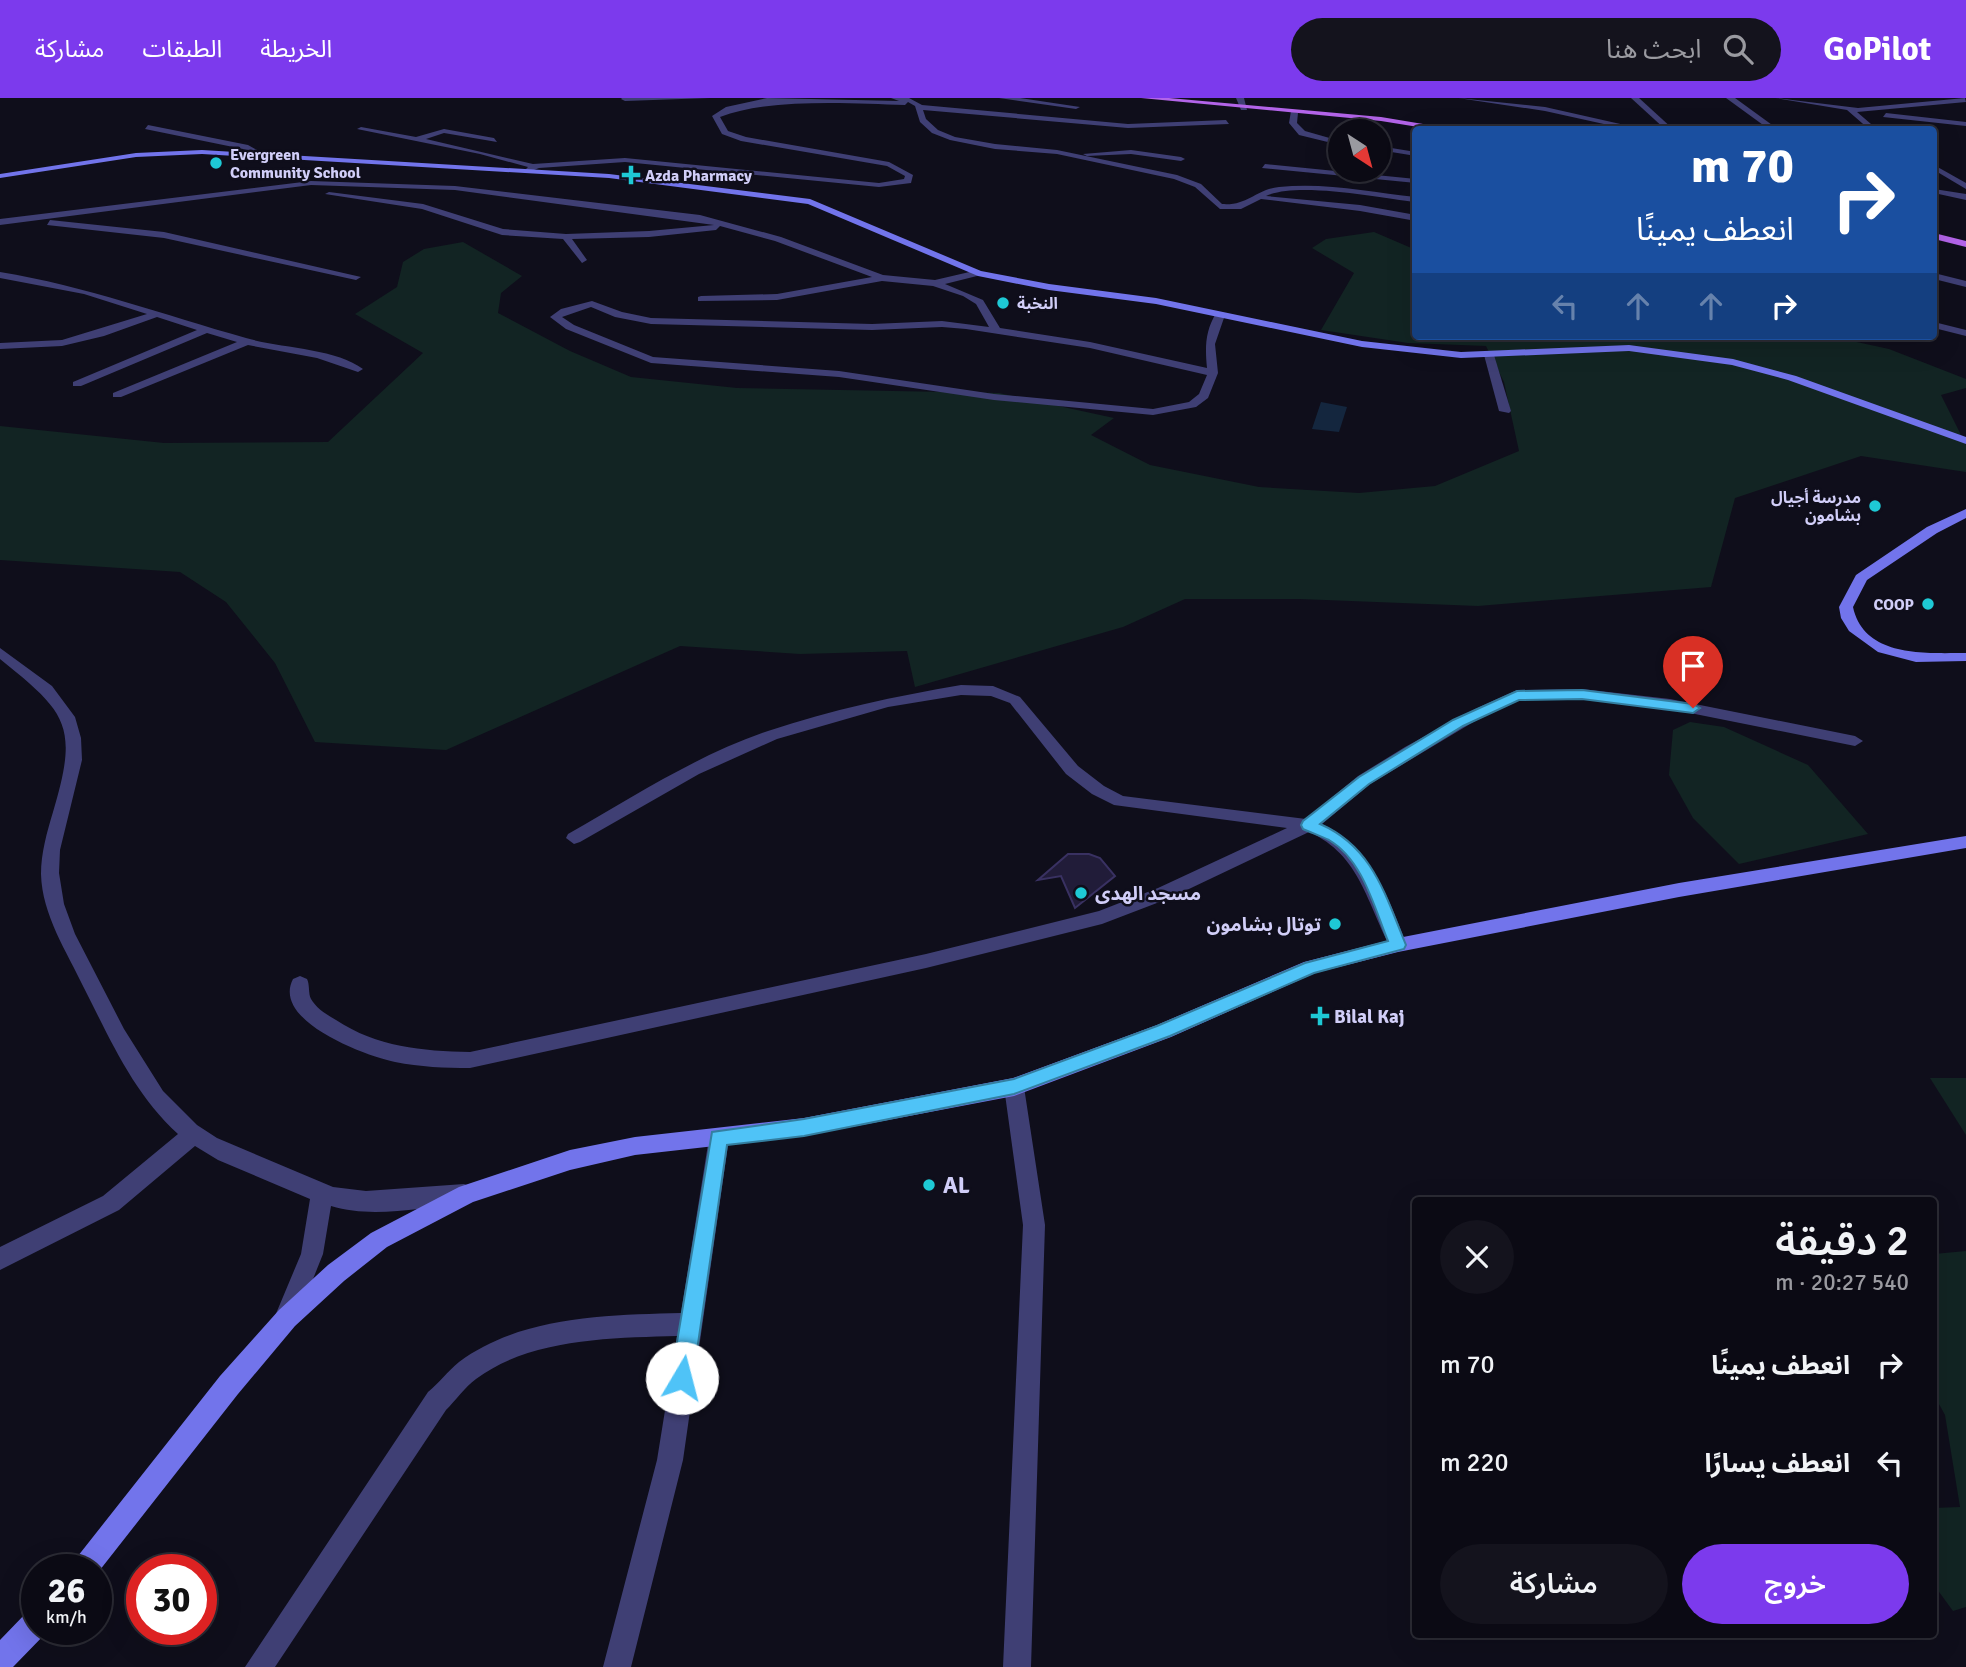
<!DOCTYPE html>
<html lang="ar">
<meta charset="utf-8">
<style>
:root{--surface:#0b0a14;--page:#14131d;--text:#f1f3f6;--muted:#9a9aa0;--line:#2b2b34;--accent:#7c3aed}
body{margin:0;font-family:Signika,"Noto Sans Arabic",sans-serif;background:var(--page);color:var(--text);direction:rtl;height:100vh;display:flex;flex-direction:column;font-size:26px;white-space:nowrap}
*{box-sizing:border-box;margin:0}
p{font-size:23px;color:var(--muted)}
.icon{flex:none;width:38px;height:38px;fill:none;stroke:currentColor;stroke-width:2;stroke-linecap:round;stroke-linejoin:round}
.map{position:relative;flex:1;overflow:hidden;direction:ltr}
.sheet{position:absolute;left:1412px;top:1099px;width:525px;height:441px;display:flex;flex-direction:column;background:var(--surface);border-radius:7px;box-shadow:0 7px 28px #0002,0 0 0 2px var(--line);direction:rtl}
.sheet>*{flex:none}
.top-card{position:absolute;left:1412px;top:28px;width:525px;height:214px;border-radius:7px;box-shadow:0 7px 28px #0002,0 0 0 2px var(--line);direction:rtl;background:#1a4fa0;color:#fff;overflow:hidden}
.needle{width:46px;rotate:144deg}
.fabs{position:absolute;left:1328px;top:21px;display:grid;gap:14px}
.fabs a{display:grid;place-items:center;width:63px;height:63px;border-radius:50%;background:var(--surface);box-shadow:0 7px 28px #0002,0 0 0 2px var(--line);font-size:35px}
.speed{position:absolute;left:21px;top:1456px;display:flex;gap:14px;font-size:35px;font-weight:700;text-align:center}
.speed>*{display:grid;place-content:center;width:91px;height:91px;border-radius:50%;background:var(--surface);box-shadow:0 7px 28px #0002,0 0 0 2px var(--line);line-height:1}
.speed small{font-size:18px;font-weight:400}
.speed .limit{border:10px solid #d22;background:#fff;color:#111}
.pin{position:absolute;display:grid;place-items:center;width:60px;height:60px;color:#fff;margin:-72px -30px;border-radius:50% 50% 50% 0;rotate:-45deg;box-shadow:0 0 7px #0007}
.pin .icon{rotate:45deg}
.me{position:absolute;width:77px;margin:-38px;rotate:8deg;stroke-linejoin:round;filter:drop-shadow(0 0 5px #0008)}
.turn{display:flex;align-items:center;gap:24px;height:147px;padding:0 28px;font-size:32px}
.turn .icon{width:91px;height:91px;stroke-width:2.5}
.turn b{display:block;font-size:49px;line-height:60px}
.lanes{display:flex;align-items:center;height:66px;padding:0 28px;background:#0003;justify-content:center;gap:35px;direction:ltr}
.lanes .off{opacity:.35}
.round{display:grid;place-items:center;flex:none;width:74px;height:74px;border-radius:37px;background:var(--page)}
.headline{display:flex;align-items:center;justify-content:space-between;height:119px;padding:0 28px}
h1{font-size:42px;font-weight:600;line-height:52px}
.action{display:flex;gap:14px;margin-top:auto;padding:14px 28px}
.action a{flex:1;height:80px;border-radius:42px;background:var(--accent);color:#fff;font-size:28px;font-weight:600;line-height:80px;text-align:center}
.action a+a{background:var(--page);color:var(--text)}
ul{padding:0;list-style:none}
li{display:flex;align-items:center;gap:21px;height:98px;padding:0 28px}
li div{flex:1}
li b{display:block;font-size:26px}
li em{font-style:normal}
header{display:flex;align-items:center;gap:42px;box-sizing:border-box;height:98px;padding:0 35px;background:var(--accent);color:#fff}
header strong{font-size:33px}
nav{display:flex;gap:38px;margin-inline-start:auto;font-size:24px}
.search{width:490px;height:63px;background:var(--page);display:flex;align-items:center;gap:18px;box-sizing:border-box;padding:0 24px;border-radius:38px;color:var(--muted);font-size:26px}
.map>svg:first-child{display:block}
.green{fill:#122423}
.water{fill:#14263e}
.building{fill:#211c39;stroke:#393162;stroke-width:2}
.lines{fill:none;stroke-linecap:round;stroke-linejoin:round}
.street{fill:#3f3f74;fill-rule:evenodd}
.secondary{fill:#7274eb;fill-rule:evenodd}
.primary{fill:#b364e9;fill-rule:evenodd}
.route{fill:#4fc3f7;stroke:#337fa1;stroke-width:2}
.poi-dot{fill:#1ec9d5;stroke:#0f0e1b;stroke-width:2.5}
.labels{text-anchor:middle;stroke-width:5;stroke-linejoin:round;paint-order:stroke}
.far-poi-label{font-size:16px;font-weight:bold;fill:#d1cef8;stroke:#0f0e1b;text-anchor:start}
.poi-label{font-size:19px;font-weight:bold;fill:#d1cef8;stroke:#0f0e1b;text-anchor:start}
.near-poi-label{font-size:23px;font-weight:bold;fill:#d1cef8;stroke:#0f0e1b;text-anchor:start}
</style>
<header>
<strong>GoPilot</strong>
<div class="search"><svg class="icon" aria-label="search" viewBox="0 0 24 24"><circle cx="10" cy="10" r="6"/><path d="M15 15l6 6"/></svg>ابحث هنا</div>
<nav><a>الخريطة</a><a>الطبقات</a><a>مشاركة</a></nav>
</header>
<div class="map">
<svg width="1966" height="1569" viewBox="0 0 1966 1569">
<rect width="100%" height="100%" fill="#0f0e1b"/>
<g class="green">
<polygon points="1374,134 1416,152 1416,238 1829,238 1889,251 1966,281 1966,290 1941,297 1966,347 1966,374 1861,358 1735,400 1711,489 1478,508 1300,501 1185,501 1123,529 915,589 907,553 800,556 680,548 446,652 315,644 275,565 226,504 180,474 0,462 0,328 164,345 328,344 423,255 355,216 397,189 403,164 424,151 463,144 522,178 501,195 498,215 570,253 631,279 737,290 999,295 1114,320 1091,337 1150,367 1259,389 1359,395 1435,388 1519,353 1504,284 1486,248 1408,245 1321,232 1354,175 1312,150 1326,141"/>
<polygon points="1690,624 1724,629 1808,667 1868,736 1739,766 1693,720 1669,677 1673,632"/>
<polygon points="1930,980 1966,980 1966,1037"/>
<polygon points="1966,1153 1966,1509 1953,1513 1934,1487 1934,1410 1960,1409 1945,1317 1934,1297 1934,1156"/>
</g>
<polygon class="water" points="1321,304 1347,309 1339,334 1312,331"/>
<polygon class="building" points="1068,756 1089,756 1100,760 1115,778 1075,810 1061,778 1038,782"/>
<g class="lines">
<g class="street">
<polygon points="710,0 625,3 621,1 622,0"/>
<path d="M767,0L899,3L891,0H909L922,7L1128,26L1226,22L1229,26L1128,30L923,12L926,21L938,32L955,39L995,46L1057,52L1177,77L1201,86L1222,106C1248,108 1256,91 1279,89C1324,84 1371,94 1416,99V104C1380,100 1297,83 1266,98L1360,107L1416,117V123L1360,113L1261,101L1241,111H1220L1195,89L1174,81L1057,56L995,51L950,42L932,35L920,24L915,8L908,4L905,7C849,5 770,0 720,19L728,33L746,39L889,64L913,77L911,85L879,89L625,64L539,70L529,74L525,72L528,69L480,56L357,31L361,29L416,39L444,31L494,40L497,44L444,35L426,41L533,66L625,60L879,85L904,81L905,78L887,68L741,43L722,36L712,18L726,9Z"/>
<polygon points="999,0 1020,0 1080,9 1076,11"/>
<polygon points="1236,0 1244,0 1247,12 1241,12"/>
<polygon points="1458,0 1545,9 1647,32 1631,32 1545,13"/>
<polygon points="1631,0 1639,0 1674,32 1666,32"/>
<polygon points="1726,0 1735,0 1779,32 1770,32"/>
<polygon points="1775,0 1858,10 1965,0 1966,4 1857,14 1878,32 1870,32 1847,12"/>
<polygon points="1291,13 1298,15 1297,25 1305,33 1340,43 1340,47 1299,37 1289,25"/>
<polygon points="1886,15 1966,24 1966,28 1883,19"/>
<polygon points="148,27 248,47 266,57 262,59 243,51 145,31"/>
<polygon points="1379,48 1416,54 1416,58 1379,52"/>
<polygon points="1131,52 1181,59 1185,61 1181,63 1131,56 1087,58 1083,56"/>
<polygon points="1265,66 1416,81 1416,85 1262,70"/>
<polygon points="1934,67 1966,85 1966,91 1934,72"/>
<path d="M311,83L455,88L700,117L781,139L883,177L935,182L978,172L983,175L981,177L945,186L983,202L1000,230L1090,244L1207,270C1205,249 1205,234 1216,215L1220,214L1225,217L1215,246L1218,275L1208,300L1196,309L1153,317L994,302L839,279L651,265L566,231L550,219L561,211L592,203L622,214L651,220L872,226L942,223L989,229L976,206L963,198L933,188L882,183L777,202L698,203V199L701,198L777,196L872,179L775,143L720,128L716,132L649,139L572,141L587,162L582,165L563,141L502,137L422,111L325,96L329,94L423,106L503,131L566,136L649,133L714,127L455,92L311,87L0,127V121ZM591,209L615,219L651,226L872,232L942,229L966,231L1090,250L1207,277L1199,296L1189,304L1153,311L994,296L839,273L653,259L574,227L562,219Z"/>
<polygon points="1934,91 1966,96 1966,102 1934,95"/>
<polygon points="50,122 164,134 361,179 356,182 164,140 47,127"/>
<path d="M0,174C86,188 164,217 246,240C279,250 336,250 363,271L358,274L317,260L248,247L121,299H113V295L237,244L207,235L81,288H73V284L197,232L157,219L104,238L62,248L0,251V245L62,242L147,216L84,196L0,180Z"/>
<polygon points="1934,175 1966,183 1966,189 1934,181"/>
<polygon points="1934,224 1966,232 1966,238 1934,230"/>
<polygon points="1489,254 1494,257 1511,313 1509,315 1499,313 1484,257"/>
<path d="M0,550L52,588L75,619L81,640L82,662L60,752L59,775L64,806L75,836L124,931L163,993L197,1027L217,1040L333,1089L366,1093L464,1086L472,1089L475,1096L472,1103L464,1106C421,1109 373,1121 331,1108L323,1156L295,1226L287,1230L279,1226L275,1218L301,1156L310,1101L218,1062L195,1048L119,1112L0,1172V1149L103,1098L178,1036C134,996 111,943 84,890C67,854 42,817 41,776C41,755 47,734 53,714C79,627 67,615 0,561Z"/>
<path d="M961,587L993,588L1020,599L1078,668L1104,688L1123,698L1306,721L1358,678L1405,649L1475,611L1517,592L1582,591L1670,601L1855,638L1863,643L1855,648L1670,611L1582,601L1519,602L1485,617L1370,686L1322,726C1371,748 1388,800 1407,847L1404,852H1392C1367,807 1361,757 1309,734L1170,800L1102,826L926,870L470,970C445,970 420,969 395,964C366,958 271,923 293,881L300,878L307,881C310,887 308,895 311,901C316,910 327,917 336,922C377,949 422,953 470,954L926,856L1099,813L1158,790L1287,730L1114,707L1092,696L1066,676L1010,605L991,598L961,597L888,609L777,641L699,676L580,744L574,746L566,740L568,736C633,699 697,657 768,633C831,612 896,598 961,587Z"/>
<polygon points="1014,980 1021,983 1024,989 1045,1127 1031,1569 1003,1569 1023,1127 1004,989 1007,983"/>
<path d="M719,1031L726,1033L729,1040L683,1362L631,1569H603L657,1362L677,1238C612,1240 531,1240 476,1281C465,1289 456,1302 446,1312L275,1569H245L428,1294C439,1285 448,1273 459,1264C520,1218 608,1217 681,1215L709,1040L712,1033Z"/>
</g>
<g class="secondary">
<polygon points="202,52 609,76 810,101 981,173 1049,186 1156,200 1362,243 1461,254 1629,247 1733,261 1796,278 1966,339 1966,346 1788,282 1732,267 1629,253 1461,260 1362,249 1156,206 1049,192 978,178 808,106 609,80 202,56 136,59 0,80 0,76 136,55"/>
<path d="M1966,411V420L1937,435L1867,482L1853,509C1864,560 1926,555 1966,555V563L1916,564L1878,554L1849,533L1841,520L1839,509L1856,477L1927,429Z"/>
<polygon points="1966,738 1966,750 1679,799 1398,854 1315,875 1171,939 1014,998 804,1038 635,1057 570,1072 473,1104 387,1149 344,1183 295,1228 238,1296 96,1477 96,1472 70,1472 74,1463 220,1278 279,1212 328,1167 371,1135 459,1089 570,1052 635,1039 804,1020 1013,980 1157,927 1304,864 1398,840 1679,785"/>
<polygon points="37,1510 37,1531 48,1531 47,1534 13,1569 0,1569 0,1542 27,1514"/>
</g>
<g class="primary">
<polygon points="1141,0 1169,0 1381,19 1459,32 1437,32 1381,23"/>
<polygon points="1934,135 1966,143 1966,149 1934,141"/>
</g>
</g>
<path class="route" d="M1582,592L1693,606L1700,610L1693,615L1582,601L1519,602L1463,628L1369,686L1320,726C1373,749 1385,797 1406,847L1404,851L1314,875L1170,938L1014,996L804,1038L727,1047L693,1280L689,1288L682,1291L674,1288L671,1280L712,1034L804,1021L1014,981L1157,928L1305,865L1388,843C1374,809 1363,762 1329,742C1321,738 1312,735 1303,731L1301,727L1303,723L1359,679L1453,622L1517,593Z"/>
<g class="poi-dot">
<circle cx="216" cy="65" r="7"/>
<path d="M627.5 66.5h7v7h7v7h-7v7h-7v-7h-7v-7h7z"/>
<circle cx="1003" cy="205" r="7"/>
<circle cx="1875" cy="408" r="7"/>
<circle cx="1928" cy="506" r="7"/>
<circle cx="1081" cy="795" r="7"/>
<circle cx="1335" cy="826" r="7"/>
<path d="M1316.5 907.5h7v7h7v7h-7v7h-7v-7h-7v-7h7z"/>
<circle cx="929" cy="1087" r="7"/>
</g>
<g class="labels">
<g class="far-poi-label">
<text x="230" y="62">Evergreen<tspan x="230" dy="18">Community School</tspan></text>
<text x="645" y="83">Azda Pharmacy</text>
<text x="1017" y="211">النخبة</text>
<text x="1861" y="405" text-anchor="end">مدرسة أجيال<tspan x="1861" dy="18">بشامون</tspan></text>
<text x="1914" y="512" text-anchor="end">COOP</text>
</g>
<g class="poi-label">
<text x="1095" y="802">مسجد الهدى</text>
<text x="1321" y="833" text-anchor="end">توتال بشامون</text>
<text x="1334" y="925">Bilal Kaj</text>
</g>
<g class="near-poi-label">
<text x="943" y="1095">AL</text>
</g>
</g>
</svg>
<div class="fabs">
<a><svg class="needle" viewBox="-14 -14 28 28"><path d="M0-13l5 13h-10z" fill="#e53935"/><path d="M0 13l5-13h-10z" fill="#9a9aa0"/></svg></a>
</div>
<div class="speed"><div>26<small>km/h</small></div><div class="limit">30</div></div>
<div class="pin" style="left:1693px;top:610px;background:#d93025"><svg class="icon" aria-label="arrive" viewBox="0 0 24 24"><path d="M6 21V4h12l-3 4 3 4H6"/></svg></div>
<svg class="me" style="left:682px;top:1280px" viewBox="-20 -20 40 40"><circle r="19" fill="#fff"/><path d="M0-13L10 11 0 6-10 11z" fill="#4fc3f7"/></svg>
<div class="top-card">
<div class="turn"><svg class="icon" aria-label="right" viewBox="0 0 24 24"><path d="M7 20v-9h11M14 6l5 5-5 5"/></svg><div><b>70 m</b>انعطف يمينًا</div></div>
<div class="lanes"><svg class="icon off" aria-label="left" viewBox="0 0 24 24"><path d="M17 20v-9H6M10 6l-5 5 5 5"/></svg><svg class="icon off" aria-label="ahead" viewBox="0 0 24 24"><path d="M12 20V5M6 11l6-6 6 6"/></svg><svg class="icon off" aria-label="ahead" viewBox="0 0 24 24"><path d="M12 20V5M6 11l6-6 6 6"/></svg><svg class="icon" aria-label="right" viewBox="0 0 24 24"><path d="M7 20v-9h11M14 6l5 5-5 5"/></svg></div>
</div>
<section class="sheet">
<div class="headline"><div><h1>2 دقيقة</h1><p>540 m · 20:27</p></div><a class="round"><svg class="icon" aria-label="close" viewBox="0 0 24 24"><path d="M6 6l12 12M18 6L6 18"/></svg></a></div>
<ul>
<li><svg class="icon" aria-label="right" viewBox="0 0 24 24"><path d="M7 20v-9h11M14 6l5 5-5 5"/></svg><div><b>انعطف يمينًا</b></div><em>70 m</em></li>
<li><svg class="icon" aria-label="left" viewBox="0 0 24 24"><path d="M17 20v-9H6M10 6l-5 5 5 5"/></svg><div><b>انعطف يسارًا</b></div><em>220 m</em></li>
</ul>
<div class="action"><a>خروج</a><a>مشاركة</a></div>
</section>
</div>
